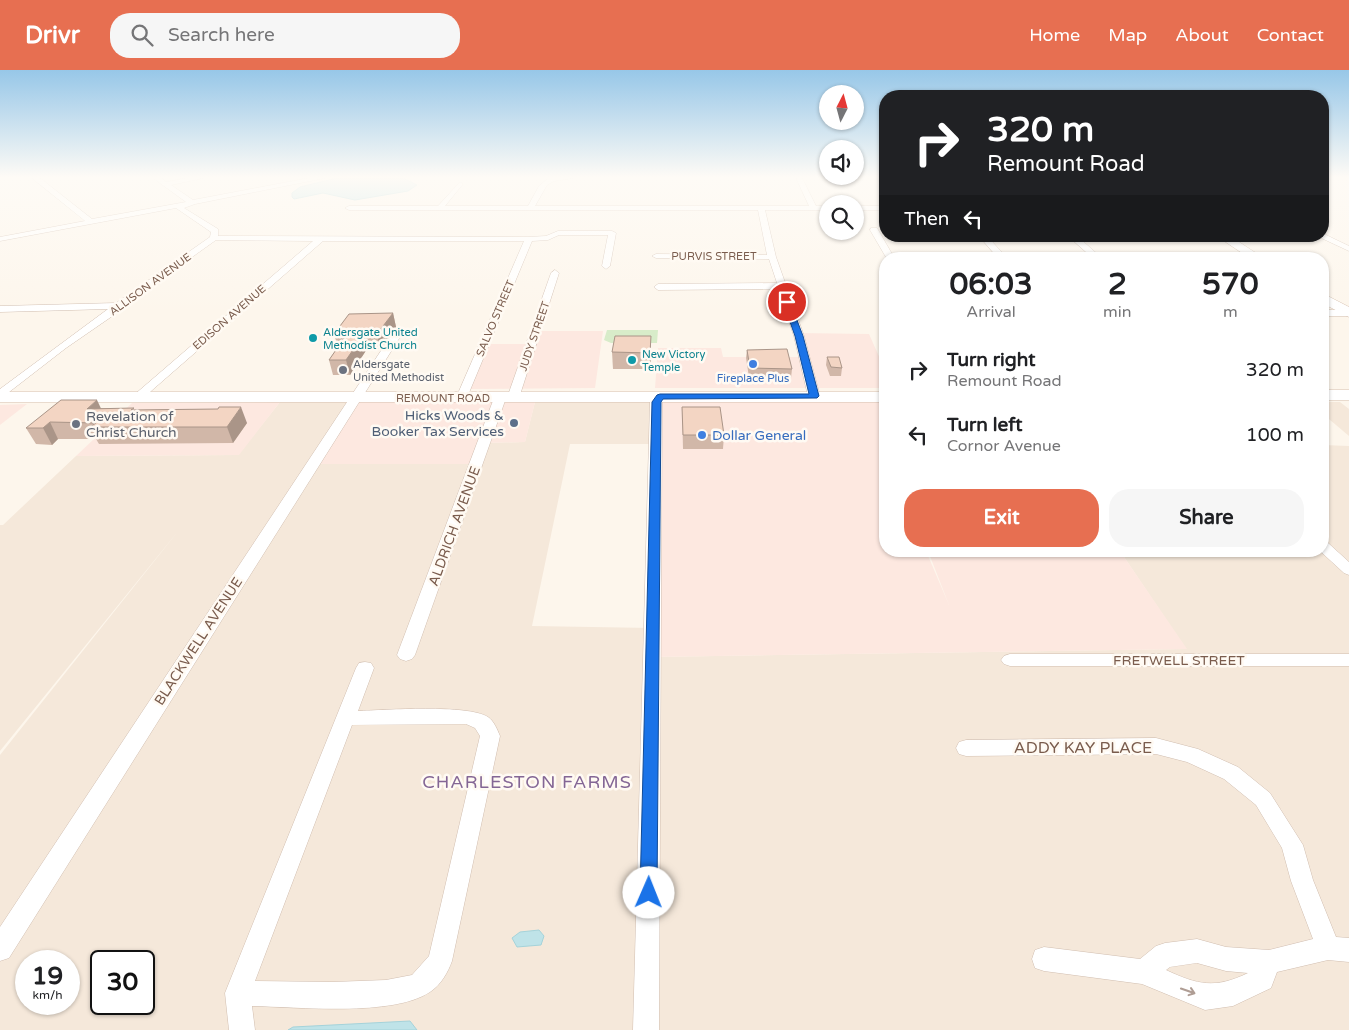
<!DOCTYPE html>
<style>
:root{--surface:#fff;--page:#f6f6f6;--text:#202124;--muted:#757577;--accent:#e76f51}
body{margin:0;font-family:"Varela Round",sans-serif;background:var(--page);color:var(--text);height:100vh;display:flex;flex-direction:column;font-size:19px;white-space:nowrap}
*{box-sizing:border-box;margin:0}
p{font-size:16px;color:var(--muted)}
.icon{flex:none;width:28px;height:28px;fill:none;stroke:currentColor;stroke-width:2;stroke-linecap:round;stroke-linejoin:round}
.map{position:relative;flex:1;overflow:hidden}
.side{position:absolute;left:879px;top:182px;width:450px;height:305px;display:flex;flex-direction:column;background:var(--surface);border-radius:20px;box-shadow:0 1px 4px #0004}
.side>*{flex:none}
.guide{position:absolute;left:879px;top:20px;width:450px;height:152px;border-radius:20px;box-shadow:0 1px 4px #0004;background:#202124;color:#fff;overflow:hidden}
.needle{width:32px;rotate:6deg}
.controls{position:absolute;left:819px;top:15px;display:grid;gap:10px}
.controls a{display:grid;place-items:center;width:45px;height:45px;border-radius:50%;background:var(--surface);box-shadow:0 1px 4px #0004;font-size:25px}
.speed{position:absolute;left:15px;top:880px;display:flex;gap:10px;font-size:25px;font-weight:700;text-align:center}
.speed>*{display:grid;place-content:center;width:65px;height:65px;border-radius:50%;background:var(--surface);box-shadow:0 1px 4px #0004;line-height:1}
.speed small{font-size:12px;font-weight:400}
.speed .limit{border:2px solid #111;border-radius:8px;background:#fff;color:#111}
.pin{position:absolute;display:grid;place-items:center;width:42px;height:42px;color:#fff;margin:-21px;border:2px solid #fff;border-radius:50%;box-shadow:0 1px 5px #0007}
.me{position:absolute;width:55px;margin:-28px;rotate:1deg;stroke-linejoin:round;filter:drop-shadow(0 0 4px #0008)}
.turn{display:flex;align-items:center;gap:18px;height:105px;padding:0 25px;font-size:22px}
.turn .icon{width:65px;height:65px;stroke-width:2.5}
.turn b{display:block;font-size:35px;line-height:42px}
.then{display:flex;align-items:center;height:48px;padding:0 25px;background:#0003;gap:10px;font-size:19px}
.eta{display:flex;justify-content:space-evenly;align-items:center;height:85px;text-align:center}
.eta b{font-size:30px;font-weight:700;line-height:35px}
.cta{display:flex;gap:10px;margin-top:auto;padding:10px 25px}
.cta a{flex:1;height:58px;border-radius:20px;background:var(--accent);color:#fff;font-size:20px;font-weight:700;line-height:58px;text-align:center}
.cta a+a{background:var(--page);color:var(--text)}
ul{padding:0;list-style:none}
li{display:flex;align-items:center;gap:15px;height:65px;padding:0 25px}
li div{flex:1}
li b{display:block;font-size:19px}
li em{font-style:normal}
header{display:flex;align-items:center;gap:30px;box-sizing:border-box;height:70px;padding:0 25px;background:var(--accent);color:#fff}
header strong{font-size:24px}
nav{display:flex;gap:28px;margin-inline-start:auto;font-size:18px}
.search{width:350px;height:45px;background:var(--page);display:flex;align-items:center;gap:12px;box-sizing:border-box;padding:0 18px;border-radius:20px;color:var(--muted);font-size:19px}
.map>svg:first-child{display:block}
.residential{fill:#f5e8da;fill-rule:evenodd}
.commercial{fill:#fde8e0}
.green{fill:#d8ecc9}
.water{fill:#bfe3e8;stroke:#a5d3da}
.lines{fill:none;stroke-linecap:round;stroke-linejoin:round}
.street-casing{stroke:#d1beb0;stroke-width:1}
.secondary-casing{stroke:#d6c0b0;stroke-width:1}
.street{fill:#fff;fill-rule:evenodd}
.secondary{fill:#fff;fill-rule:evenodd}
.wall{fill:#d1b7a8}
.shaded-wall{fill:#aa9588}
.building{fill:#f3d5c3;stroke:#aa9588}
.oneway{stroke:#af9d94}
.route{fill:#1a73e8;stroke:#114b97}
.culture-dot{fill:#0f9aa8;stroke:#fffaf3;stroke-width:2}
.shop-dot{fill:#3f7fe0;stroke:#fffaf3;stroke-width:2}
.worship-dot{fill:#6b7280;stroke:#fffaf3;stroke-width:2}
.service-dot{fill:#5c6f8a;stroke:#fffaf3;stroke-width:2}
.labels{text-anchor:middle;stroke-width:5;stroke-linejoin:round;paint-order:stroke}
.far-street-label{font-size:11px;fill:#7a5c4d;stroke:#fffaf3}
.far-culture-label{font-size:11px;fill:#0d838f;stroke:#fffaf3;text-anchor:start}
.far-worship-label{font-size:11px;fill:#5b616d;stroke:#fffaf3;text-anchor:start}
.far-shop-label{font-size:11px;fill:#366cbe;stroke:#fffaf3}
.service-label{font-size:14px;fill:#4e5e75;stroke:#fffaf3;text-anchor:end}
.worship-label{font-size:14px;fill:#5b616d;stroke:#fffaf3;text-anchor:start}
.shop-label{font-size:14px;fill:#366cbe;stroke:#fffaf3;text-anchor:start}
.street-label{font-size:14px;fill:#7a5c4d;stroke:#fffaf3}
.near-street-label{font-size:16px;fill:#7a5c4d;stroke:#fffaf3}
.near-neighbourhood-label{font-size:18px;letter-spacing:1px;fill:#846695;stroke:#fffaf3}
</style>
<header>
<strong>Drivr</strong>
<div class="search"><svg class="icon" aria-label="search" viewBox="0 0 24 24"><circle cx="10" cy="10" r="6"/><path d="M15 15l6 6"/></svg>Search here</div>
<nav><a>Home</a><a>Map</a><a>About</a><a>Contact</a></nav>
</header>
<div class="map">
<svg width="1349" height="960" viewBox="0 0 1349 960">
<rect width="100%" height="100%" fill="#fdf6ec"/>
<g class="residential">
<path d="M280,332H352L312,394H477L484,373L525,372L535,332H656V374H570L532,556L652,558V587L1186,579L1120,481H1322L1323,375L1349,376V960H0V685L179,460L0,681V455H3L76,386L238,385ZM26,891H69V934H26ZM101,891H144V934H101Z"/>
<polygon points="1322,332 1340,332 1349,339 1349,366 1323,344"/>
</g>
<g class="commercial">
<polygon points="536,261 603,261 595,318 466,319 484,274 532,274"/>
<polygon points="798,263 869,264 881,291 885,292 885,318 655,318 658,278 721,278 723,287 804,287"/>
<polygon points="280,332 239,385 76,386 132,333"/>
<polygon points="352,332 535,332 525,372 484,373 477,394 311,394"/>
<polygon points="656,332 885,332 885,481 926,481 949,535 928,481 1120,481 1187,579 652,587"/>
<polygon points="27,334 0,355 0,335"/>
</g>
<polygon class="green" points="607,260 658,260 657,273 611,273 604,270"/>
<g class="water">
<polygon points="337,108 403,108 417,115 408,121 355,130 323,123 294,129 292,127 292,123 300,117"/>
<polygon points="539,860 544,866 541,875 517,877 512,868 520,862"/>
<polygon points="410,951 417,960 288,960 293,957"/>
</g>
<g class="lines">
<g class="street-casing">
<g id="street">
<polygon points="32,108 40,108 92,149 186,132 153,108 161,108 166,112 187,108 203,108 171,115 193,130 309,108 325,108 195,134 184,138 218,159 218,166 529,167 546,166 558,161 612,161 616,163 610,196 606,199 602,196 608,165 559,165 548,170 532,171 466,330 458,330 456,328 524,171 323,171 142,329 134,329 132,327 134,325 313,171 216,170 125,235 124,238 66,278 4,326 0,327 0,319 108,239 0,242 0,236 116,233 210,167 211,162 176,138 0,171 0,167 85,151"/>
<polygon points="549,108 574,108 554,111 547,115 535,136 809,136 796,108 802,108 816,136 828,136 828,140 765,140 776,187 804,266 820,326 818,328 810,328 808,326 794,266 778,219 658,220 654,217 658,214 777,213 769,189 656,188 652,186 656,184 767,185 758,140 349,140 345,138 349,136 438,136 460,112 463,114 445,136 528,136 539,116"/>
<polygon points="876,108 883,108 885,112 885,118"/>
<rect x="855" y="136" width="30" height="4"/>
<polygon points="871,158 877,158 895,189 887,189 870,160"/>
<polygon points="1322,163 1349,176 1349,181 1319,167 1322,166"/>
<polygon points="979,166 987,166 1008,189 999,189"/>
<polygon points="1068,166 1077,166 1103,189 1094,189"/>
<polygon points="555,200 559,203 519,328 517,330 509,330 507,328 551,203"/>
<rect x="1322" y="240" width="27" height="6"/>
<polygon points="397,261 402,264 9,888 0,891 0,857 392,264"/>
<polygon points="661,323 667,326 662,332 659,960 633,960 650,332 657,324"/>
<polygon points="500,325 506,328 415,585 412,589 406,591 400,589 397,585 494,328"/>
<polygon points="1322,471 1327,472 1349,492 1349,505 1344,503 1320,481 1322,481"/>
<polygon points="1010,584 1349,584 1349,596 1010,596 1004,594 1001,590 1004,586"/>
<path d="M365,592L371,593L374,598L358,641C385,640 468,634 488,647C494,651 497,659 500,666L452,891C448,902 441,915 430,922C393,947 297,937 252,936L255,960H229L225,923L356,598L359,593ZM466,654L475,658L480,666L429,886L412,905L386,910L333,912L255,911L352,655Z"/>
<path d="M1156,668L1198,679L1238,697L1270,723L1303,775L1313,810L1336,867L1349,868V892L1328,890L1277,902L1271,918L1233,936L1205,940L1142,914L1044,901L1035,898L1032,889L1035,880L1044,877L1140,889L1156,876L1165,873L1197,869L1226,877L1269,880L1313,869L1291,811L1282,778L1256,735L1224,709L1187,692L1156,684L966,686L959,684L956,678L959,672L966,670ZM1197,893L1226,901L1248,903C1215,919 1198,915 1166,900L1170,897Z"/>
</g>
</g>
<g class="secondary-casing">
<g id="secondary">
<polygon points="1217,166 1230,166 1265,189 1251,189"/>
<polygon points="1322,223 1349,237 1349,247 1322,233"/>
<rect x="1322" y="320" width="27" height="10"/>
<rect x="0" y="322" width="885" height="10"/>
</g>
</g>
<use href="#street" class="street"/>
<use href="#secondary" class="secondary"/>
</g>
<g class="wall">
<polygon points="393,243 396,257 380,279 367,279 350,305 333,305 329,290 338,277 334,264"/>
<polygon points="747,280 792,299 791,308 749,307 746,288"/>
<polygon points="612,282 651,282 650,299 613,299"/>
<polygon points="827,287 842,298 841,306 830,306 826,295"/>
<polygon points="682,337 724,365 723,379 683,379"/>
<polygon points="101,338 135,340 218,339 247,353 233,373 99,374 96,369 58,369 52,375 36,374 26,358"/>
</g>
<g class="shaded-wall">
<polygon points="393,243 396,257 380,279 377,264"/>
<polygon points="364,264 367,279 350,305 346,290"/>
<polygon points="651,266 651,282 650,299 650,283"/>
<polygon points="97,330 105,347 96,353 87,339"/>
<polygon points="241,337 247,353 233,373 227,357"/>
<polygon points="50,352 58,369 52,375 43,358"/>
</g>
<g class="building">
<polygon points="393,243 377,264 364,264 346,290 329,290 347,264 334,264 349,244"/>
<polygon points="615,266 651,266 650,283 612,282"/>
<polygon points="787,279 792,299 750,298 747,280"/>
<polygon points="827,287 839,287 842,298 831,297"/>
<polygon points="61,330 97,330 87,339 134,338 131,340 218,339 219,337 241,337 227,357 90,357 96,353 50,352 43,358 26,358"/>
<polygon points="682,337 720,337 724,365 683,365"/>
</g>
<defs><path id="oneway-shaft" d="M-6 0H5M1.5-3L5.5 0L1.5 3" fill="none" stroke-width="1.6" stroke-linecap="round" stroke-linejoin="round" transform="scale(1.25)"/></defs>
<use class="oneway" href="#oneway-shaft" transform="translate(1188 921) rotate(19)"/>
<linearGradient id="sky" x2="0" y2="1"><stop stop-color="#97c7e8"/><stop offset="0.44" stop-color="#fefbf6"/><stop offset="1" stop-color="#fefbf6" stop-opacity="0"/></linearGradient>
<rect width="1349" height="243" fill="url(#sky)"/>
<polygon class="route" points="787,230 790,232 803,266 819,326 817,328 663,329 661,332 657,823 655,829 649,831 642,829 640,823 652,332 657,325 660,324 809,324 795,266 783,232"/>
<g class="culture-dot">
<circle cx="313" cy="268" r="5"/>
<circle cx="632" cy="290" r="5"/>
</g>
<g class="shop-dot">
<circle cx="753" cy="294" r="5"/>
<circle cx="702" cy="365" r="5"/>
</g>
<g class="worship-dot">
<circle cx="343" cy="300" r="5"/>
<circle cx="76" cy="354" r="5"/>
</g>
<circle class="service-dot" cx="514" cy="353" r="5"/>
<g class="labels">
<g class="far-street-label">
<text x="714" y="190">PURVIS STREET</text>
<text transform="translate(150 214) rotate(-36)" y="4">ALLISON AVENUE</text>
<text transform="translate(229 247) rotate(-41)" y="4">EDISON AVENUE</text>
<text transform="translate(495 248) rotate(-67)" y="4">SALVO STREET</text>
<text transform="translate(534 266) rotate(-71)" y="4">JUDY STREET</text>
<text x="443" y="332">REMOUNT ROAD</text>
</g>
<g class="far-culture-label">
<text x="323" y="266">Aldersgate United<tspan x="323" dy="13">Methodist Church</tspan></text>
<text x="642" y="288">New Victory<tspan x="642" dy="13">Temple</tspan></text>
</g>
<g class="far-worship-label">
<text x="353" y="298">Aldersgate<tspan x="353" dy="13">United Methodist</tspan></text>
</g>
<g class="far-shop-label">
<text x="753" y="312">Fireplace Plus</text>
</g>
<g class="service-label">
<text x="504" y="350">Hicks Woods &amp;<tspan x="504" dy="16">Booker Tax Services</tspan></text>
</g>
<g class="worship-label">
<text x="86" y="351">Revelation of<tspan x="86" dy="16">Christ Church</tspan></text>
</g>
<g class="shop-label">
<text x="712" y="370">Dollar General</text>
</g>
<g class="street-label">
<text transform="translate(454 456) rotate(-70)" y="5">ALDRICH AVENUE</text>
<text transform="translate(198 571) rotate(-57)" y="5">BLACKWELL AVENUE</text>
<text x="1179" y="595">FRETWELL STREET</text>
</g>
<g class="near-street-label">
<text x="1083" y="683">ADDY KAY PLACE</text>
</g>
<g class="near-neighbourhood-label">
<text x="527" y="718">CHARLESTON FARMS</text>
</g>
</g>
</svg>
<div class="controls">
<a><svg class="needle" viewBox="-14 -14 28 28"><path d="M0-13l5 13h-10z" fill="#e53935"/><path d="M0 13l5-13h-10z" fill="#757577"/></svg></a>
<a><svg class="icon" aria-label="sound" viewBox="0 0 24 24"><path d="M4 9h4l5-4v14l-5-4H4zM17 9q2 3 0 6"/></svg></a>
<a><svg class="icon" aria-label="search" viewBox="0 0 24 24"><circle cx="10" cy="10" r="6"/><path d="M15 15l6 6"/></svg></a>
</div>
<div class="speed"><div>19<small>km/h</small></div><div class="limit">30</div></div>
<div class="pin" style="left:787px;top:232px;background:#d93025"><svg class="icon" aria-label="arrive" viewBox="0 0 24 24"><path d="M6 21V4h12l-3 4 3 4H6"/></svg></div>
<svg class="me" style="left:649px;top:823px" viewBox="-20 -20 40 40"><circle r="19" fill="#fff"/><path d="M0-13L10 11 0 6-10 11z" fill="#1a73e8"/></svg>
<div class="guide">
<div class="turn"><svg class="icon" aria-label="right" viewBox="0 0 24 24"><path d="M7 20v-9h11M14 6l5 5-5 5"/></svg><div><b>320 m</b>Remount Road</div></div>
<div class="then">Then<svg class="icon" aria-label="left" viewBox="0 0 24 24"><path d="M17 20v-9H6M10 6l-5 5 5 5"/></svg></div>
</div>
<section class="side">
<div class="eta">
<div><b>06:03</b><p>Arrival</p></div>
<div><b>2</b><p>min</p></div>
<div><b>570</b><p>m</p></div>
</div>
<ul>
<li><svg class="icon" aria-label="right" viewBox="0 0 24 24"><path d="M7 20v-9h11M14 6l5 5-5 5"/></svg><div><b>Turn right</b><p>Remount Road</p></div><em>320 m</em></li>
<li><svg class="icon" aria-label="left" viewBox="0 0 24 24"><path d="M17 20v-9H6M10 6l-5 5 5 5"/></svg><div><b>Turn left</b><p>Cornor Avenue</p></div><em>100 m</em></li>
</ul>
<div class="cta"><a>Exit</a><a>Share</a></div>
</section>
</div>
